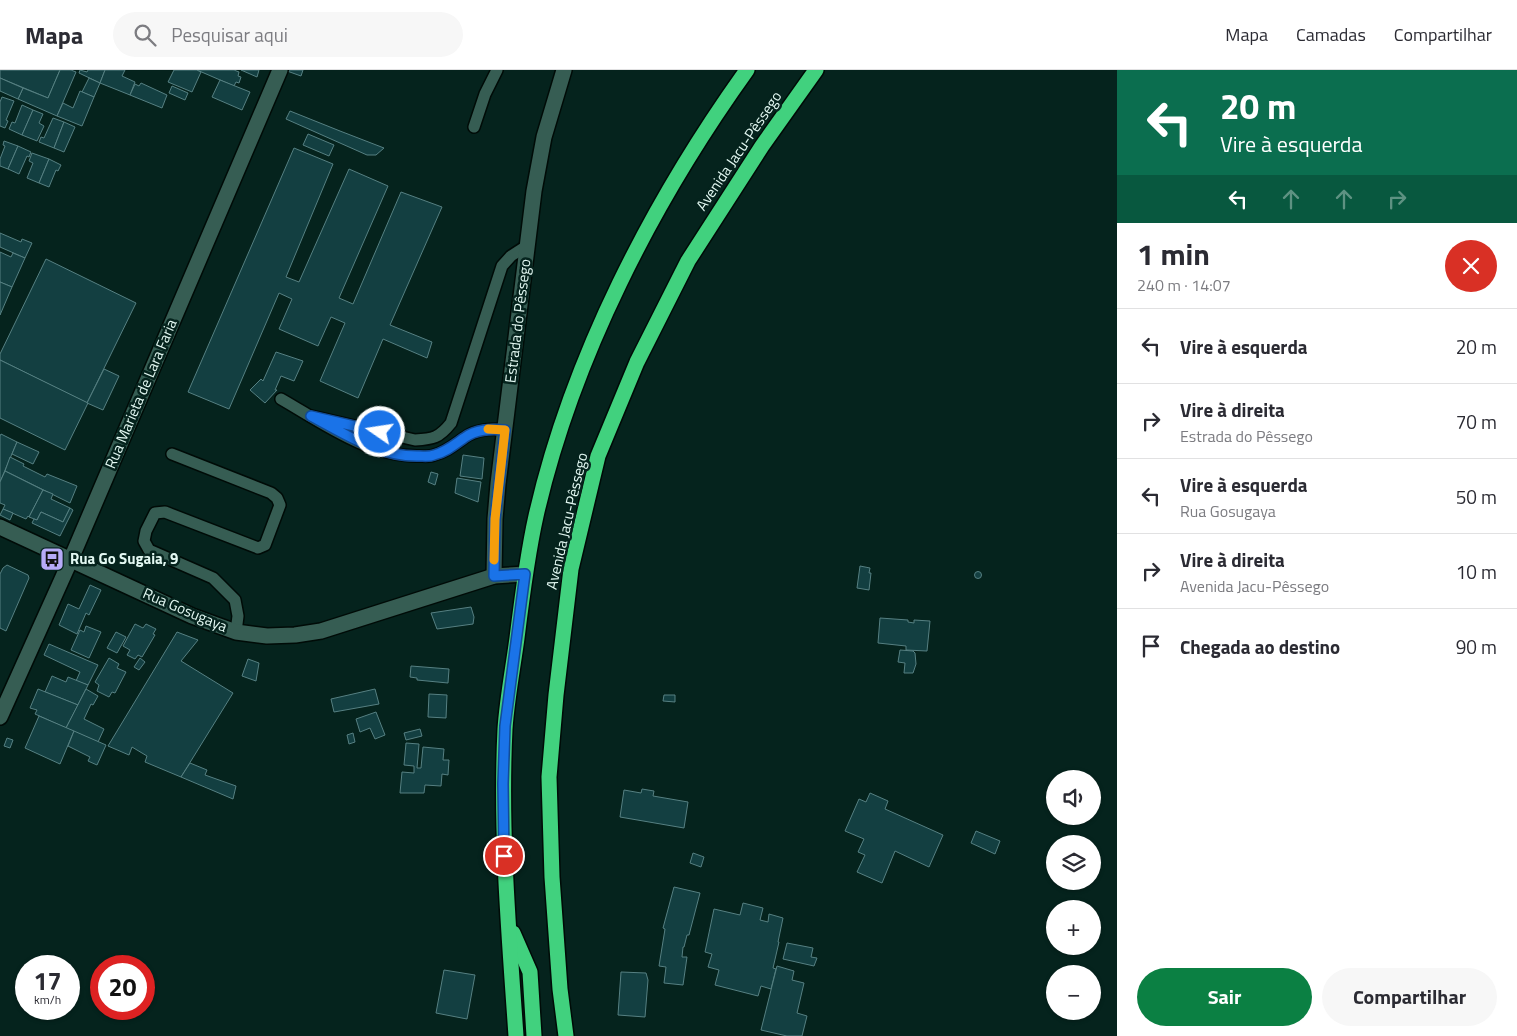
<!DOCTYPE html>
<html lang="pt">
<meta charset="utf-8">
<style>
:root{--surface:#fff;--page:#f7f7f7;--text:#2b2b33;--muted:#7c7c81;--line:#e1e1e2;--accent:#0b8043}
body{margin:0;font-family:"Titillium Web",sans-serif;background:var(--page);color:var(--text);height:100vh;display:flex;flex-direction:column;font-size:19px;white-space:nowrap}
*{box-sizing:border-box;margin:0}
p{font-size:16px;color:var(--muted)}
.icon{flex:none;width:28px;height:28px;fill:none;stroke:currentColor;stroke-width:2;stroke-linecap:round;stroke-linejoin:round}
.map{position:relative;flex:1;overflow:hidden}
.panel{display:flex;flex-direction:column;background:var(--surface);width:400px}
.panel>*{flex:none}
.hud{background:#0b6e4f;color:#fff;overflow:hidden}
.tools{position:absolute;left:1046px;top:700px;display:grid;gap:10px}
.tools a{display:grid;place-items:center;width:55px;height:55px;border-radius:50%;background:var(--surface);box-shadow:0 1px 4px #0004;font-size:25px}
.speed{position:absolute;left:15px;top:885px;display:flex;gap:10px;font-size:25px;font-weight:700;text-align:center}
.speed>*{display:grid;place-content:center;width:65px;height:65px;border-radius:50%;background:var(--surface);box-shadow:0 1px 4px #0004;line-height:1}
.speed small{font-size:12px;font-weight:400}
.speed .limit{border:8px solid #d22;background:#fff;color:#111}
.pin{position:absolute;display:grid;place-items:center;width:42px;height:42px;color:#fff;margin:-21px;border:2px solid #fff;border-radius:50%;box-shadow:0 1px 5px #0007}
.me{position:absolute;width:55px;margin:-28px;rotate:283deg;stroke-linejoin:round;filter:drop-shadow(0 0 4px #0008)}
.turn{display:flex;align-items:center;gap:18px;height:105px;padding:0 20px;font-size:22px}
.turn .icon{width:65px;height:65px;stroke-width:2.5}
.turn b{display:block;font-size:35px;line-height:42px}
.lanes{display:flex;align-items:center;height:48px;padding:0 20px;background:#0003;justify-content:center;gap:25px;direction:ltr}
.lanes .off{opacity:.35}
.round{display:grid;place-items:center;flex:none;width:52px;height:52px;border-radius:26px;background:var(--page)}
.head{display:flex;align-items:center;justify-content:space-between;height:85px;padding:0 20px}
h1{font-size:30px;font-weight:700;line-height:38px}
.action{display:flex;gap:10px;margin-top:auto;padding:10px 20px}
.action a{flex:1;height:58px;border-radius:30px;background:var(--accent);color:#fff;font-size:20px;font-weight:700;line-height:58px;text-align:center}
.action a+a{background:var(--page);color:var(--text)}
ul{padding:0;list-style:none}
li{display:flex;align-items:center;gap:15px;height:75px;padding:0 20px;border-top:1px solid var(--line)}
li div{flex:1}
li b{display:block;font-size:19px}
li em{font-style:normal}
header{display:flex;align-items:center;gap:30px;box-sizing:border-box;height:70px;padding:0 25px;background:var(--surface);border-bottom:1px solid var(--line)}
header strong{font-size:24px}
nav{display:flex;gap:28px;margin-inline-start:auto;font-size:18px}
.search{width:350px;height:45px;background:var(--page);display:flex;align-items:center;gap:12px;box-sizing:border-box;padding:0 18px;border-radius:28px;color:var(--muted);font-size:19px}
main{display:flex;flex:1;min-height:0}
.map>svg:first-child{display:block}
.building{fill:#133f41;stroke:#568082}
.lines{fill:none;stroke-linecap:round;stroke-linejoin:round}
.lane-casing{stroke:#000b07;stroke-width:14}
.street-casing{stroke:#000b07;stroke-width:18}
.highway-casing{stroke:#000b07;stroke-width:18}
.lane{stroke:#365d53;stroke-width:11}
.street{stroke:#365d53;stroke-width:15}
.highway{stroke:#41d17e;stroke-width:15}
.route-casing{stroke:#114b97;stroke-width:12}
.route{stroke:#1a73e8;stroke-width:9}
.slow{stroke:#f59e0b;stroke-width:9}
.labels{text-anchor:middle;stroke-width:5;stroke-linejoin:round;paint-order:stroke}
.street-label{font-size:15px;fill:#e3f8f2;stroke:#05231d}
.poi-label{font-size:15px;font-weight:bold;fill:#e3f8f2;stroke:#05231d;text-anchor:start}
</style>
<header>
<strong>Mapa</strong>
<div class="search"><svg class="icon" aria-label="search" viewBox="0 0 24 24"><circle cx="10" cy="10" r="6"/><path d="M15 15l6 6"/></svg>Pesquisar aqui</div>
<nav><a>Mapa</a><a>Camadas</a><a>Compartilhar</a></nav>
</header>
<main>
<div class="map">
<svg width="1117" height="966" viewBox="0 0 1117 966">
<rect width="100%" height="100%" fill="#05231d"/>
<g class="building">
<polygon points="0,0 60,0 48,28 0,8"/>
<polygon points="60,0 71,0 76,2 57,46 18,29 23,18 48,28"/>
<polygon points="80,0 87,2 88,0 105,0 100,13 79,3"/>
<polygon points="105,0 125,0 122,6 135,12 130,25 100,13"/>
<polygon points="174,0 197,0 201,2 192,22 168,12"/>
<polygon points="197,0 234,0 239,2 238,6 241,7 239,13 236,12 234,16"/>
<polygon points="241,0 259,0 257,7"/>
<polygon points="287,0 303,0 301,6 287,1"/>
<polygon points="0,8 23,18 18,29 0,21"/>
<polygon points="89,8 100,13 94,27 82,22"/>
<polygon points="220,10 250,22 242,40 212,27"/>
<polygon points="141,13 167,25 162,38 130,25 135,14 139,16"/>
<polygon points="172,16 188,23 185,30 169,23"/>
<polygon points="80,21 94,27 82,56 57,46 63,33 73,38"/>
<polygon points="2,27 14,31 6,50 8,51 5,58 0,56 0,32"/>
<polygon points="22,35 33,40 22,65 9,59 12,52 15,53"/>
<polygon points="33,40 43,44 39,53 44,56 37,71 22,65"/>
<polygon points="290,41 340,61 384,78 376,85 367,85 286,49"/>
<polygon points="53,48 64,52 54,78 39,72 41,67 44,68"/>
<polygon points="64,52 75,57 64,82 54,78"/>
<polygon points="308,64 334,75 329,86 303,75"/>
<polygon points="4,71 18,76 8,99 0,96 0,89 5,76 3,75"/>
<polygon points="18,76 31,82 29,87 27,86 19,104 8,99"/>
<polygon points="294,78 333,94 286,207 299,212 349,99 388,116 339,228 353,234 401,122 442,137 390,255 432,272 427,288 383,269 358,328 320,311 345,253 331,247 318,276 279,259 292,229 279,223 229,339 188,322"/>
<polygon points="32,83 49,89 39,113 27,108 33,93 29,91"/>
<polygon points="49,89 61,95 58,101 56,100 49,117 39,113"/>
<polygon points="0,163 21,172 22,169 32,173 25,188 0,177"/>
<polygon points="0,182 11,187 13,183 25,188 12,217 0,212"/>
<polygon points="46,189 136,233 87,333 0,290 0,284"/>
<polygon points="0,212 12,217 0,245"/>
<polygon points="276,282 303,291 294,311 281,306 275,320 277,320 265,333 250,320 261,309 263,311"/>
<polygon points="0,290 88,333 65,380 0,348"/>
<polygon points="104,299 119,306 103,340 87,333"/>
<polygon points="1,364 17,372 0,412 0,366"/>
<polygon points="17,372 39,382 33,394 12,384"/>
<polygon points="463,385 484,388 482,409 460,406"/>
<polygon points="10,387 24,394 23,396 45,407 47,404 77,416 70,433 5,401"/>
<polygon points="5,401 43,420 29,447 28,446 26,449 3,439 5,435 0,433 0,412"/>
<polygon points="431,402 438,404 435,415 428,412"/>
<polygon points="457,408 481,412 478,432 455,423"/>
<polygon points="43,420 53,424 51,429 70,438 63,452 41,442 37,450 29,447"/>
<polygon points="70,438 73,440 60,466 32,453 34,449 37,450 41,442 63,452"/>
<polygon points="3,439 13,443 10,450 0,445"/>
<polygon points="7,495 28,505 29,508 6,561 0,558 0,504 3,498"/>
<polygon points="860,496 870,498 869,503 871,503 869,520 857,518"/>
<circle cx="978" cy="505" r="3.5"/>
<polygon points="90,515 101,520 89,545 86,543 77,564 59,555 68,534 79,539"/>
<polygon points="471,537 474,547 473,554 437,559 431,543"/>
<polygon points="880,548 908,550 908,552 914,553 914,550 930,551 927,581 906,580 906,576 878,573"/>
<polygon points="135,554 143,558 146,554 156,559 153,564 155,565 142,587 138,585 135,589 127,585 130,580 123,576"/>
<polygon points="86,556 101,562 89,588 71,580 80,560 84,562"/>
<polygon points="116,562 126,567 117,583 107,578"/>
<polygon points="177,562 198,570 181,591 233,623 181,707 145,692 147,686 132,677 129,685 108,676"/>
<polygon points="49,574 98,595 88,615 76,611 80,602 44,585"/>
<polygon points="900,580 913,581 915,583 916,594 913,603 904,603 905,593 898,592"/>
<polygon points="109,588 119,594 117,598 126,602 115,623 112,622 109,627 97,621 99,615 95,612"/>
<polygon points="140,588 145,592 139,600 134,597"/>
<polygon points="248,589 259,593 256,611 242,606"/>
<polygon points="411,596 449,599 448,613 417,610 417,608 410,607"/>
<polygon points="52,606 66,612 68,607 88,615 78,635 45,622"/>
<polygon points="38,619 78,635 66,658 35,644 37,640 30,638"/>
<polygon points="86,619 98,626 93,635 91,634 84,649 104,659 98,672 66,658"/>
<polygon points="375,619 379,634 334,642 331,629"/>
<polygon points="429,624 447,625 446,648 428,647"/>
<polygon points="664,625 675,625 675,632 663,631"/>
<polygon points="376,642 385,665 375,669 370,658 360,662 356,649"/>
<polygon points="39,646 74,661 60,694 25,678"/>
<polygon points="420,659 422,666 406,670 404,663"/>
<polygon points="74,661 106,675 97,695 88,691 90,687 68,676"/>
<polygon points="353,663 355,672 349,674 347,665"/>
<polygon points="7,668 13,670 10,678 4,676"/>
<polygon points="406,673 419,674 417,698 421,698 423,677 444,679 443,690 449,690 448,705 442,704 441,716 425,715 424,723 400,723 402,702 414,703 414,696 404,695"/>
<polygon points="190,693 207,700 205,705 236,716 233,729 181,707"/>
<polygon points="642,719 654,721 653,726 688,732 684,758 620,747 624,720 641,723"/>
<polygon points="870,723 888,731 885,739 943,765 929,797 895,781 882,813 857,802 865,785 858,782 864,769 845,761 859,729 866,732"/>
<polygon points="976,761 1000,771 995,784 971,773"/>
<polygon points="693,783 704,787 701,797 690,793"/>
<polygon points="674,817 700,823 689,865 687,865 684,877 683,877 682,887 687,887 683,915 664,913 666,897 659,896 665,859 663,858"/>
<polygon points="743,833 763,838 760,850 768,852 769,844 783,848 778,872 779,872 773,898 776,899 771,919 761,916 758,926 715,915 719,900 708,897 712,884 705,882 714,839 740,845"/>
<polygon points="787,873 813,878 811,887 817,888 814,896 783,889"/>
<polygon points="777,896 794,901 792,910 804,913 797,943 807,946 802,966 787,966 761,960"/>
<polygon points="444,900 475,905 467,949 436,943"/>
<polygon points="621,902 646,903 648,910 645,947 618,945"/>
</g>
<g class="lines">
<g class="lane-casing">
<g id="lane">
<polyline points="474,57 485,24 497,0"/>
<path d="M281,329C323,353 369,387 419,386C424,386 430,387 434,385C446,382 454,375 464,368C476,359 490,359 505,359"/>
<path d="M311,346L415,370C433,369 439,368 451,353L502,196L511,186L528,175"/>
<polyline points="172,384 271,423 277,428 280,435 265,475 258,478 165,442 155,443 146,461 144,471 149,480 213,508 235,530 238,546 236,562"/>
</g>
</g>
<g class="street-casing">
<g id="street">
<polyline points="0,457 192,546 236,562 267,566 295,565 321,561 494,506 525,504"/>
<polyline points="494,506 495,449 498,414 534,121 544,67 564,0"/>
<polyline points="0,647 71,489 280,0"/>
</g>
</g>
<g class="highway-casing">
<g id="highway">
<polyline points="513,863 530,902 534,966"/>
<path d="M516,966C509,864 500,762 505,659C507,629 513,598 517,568C522,527 527,486 536,446C572,288 653,131 747,0"/>
<polyline points="566,966 560,919 552,807 549,707 556,625 571,499 598,386 637,292 688,191 762,76 816,0"/>
</g>
</g>
<use href="#lane" class="lane"/>
<use href="#street" class="street"/>
<use href="#highway" class="highway"/>
</g>
<g class="lines">
<g class="route-casing">
<path id="route" d="M380,362L311,346C345,364 379,387 419,386C424,386 429,387 434,385C446,382 454,375 464,368C476,359 490,359 505,360L495,449L494,506L525,504L505,656L503,714L504,786"/>
</g>
<use href="#route" class="route"/>
<polyline class="slow" points="488,359 505,360 495,449 494,490"/>
</g>
<defs>
<g id="bus-square" transform="scale(1.25)"><rect x="-9" y="-9" width="18" height="18" rx="4" fill="#b7abf8" stroke="#05231d"/><path d="M-5-6H5V4H4V6H2V4H-2V6H-4V4H-5ZM-3.5-4V0h7V-4ZM-3.5 1.2v1.5H-2V1.2ZM2 1.2v1.5H3.5V1.2Z" fill="#111"/></g>
</defs>
<g fill-rule="evenodd">
<use href="#bus-square" x="52" y="489"/>
</g>
<g class="labels">
<g class="street-label">
<text transform="translate(739 81) rotate(-56)" y="5">Avenida Jacu-Pêssego</text>
<text transform="translate(518 251) rotate(-83)" y="5">Estrada do Pêssego</text>
<text transform="translate(141 324) rotate(-67)" y="5">Rua Marieta de Lara Faria</text>
<text transform="translate(567 451) rotate(-77)" y="5">Avenida Jacu-Pêssego</text>
<text transform="translate(185 540) rotate(23)" y="5">Rua Gosugaya</text>
</g>
<g class="poi-label">
<text x="70" y="494">Rua Go Sugaia, 9</text>
</g>
</g>
</svg>
<div class="tools">
<a><svg class="icon" aria-label="sound" viewBox="0 0 24 24"><path d="M4 9h4l5-4v14l-5-4H4zM17 9q2 3 0 6"/></svg></a>
<a><svg class="icon" aria-label="layers" viewBox="0 0 24 24"><path d="M12 4l9 5-9 5-9-5zM3 14l9 5 9-5"/></svg></a>
<a>+</a>
<a>−</a>
</div>
<div class="speed"><div>17<small>km/h</small></div><div class="limit">20</div></div>
<div class="pin" style="left:504px;top:786px;background:#d93025"><svg class="icon" aria-label="arrive" viewBox="0 0 24 24"><path d="M6 21V4h12l-3 4 3 4H6"/></svg></div>
<svg class="me" style="left:380px;top:362px" viewBox="-20 -20 40 40"><circle r="17" fill="#1a73e8" stroke="#fff" stroke-width="3"/><path d="M0-11L8 9 0 5-8 9z" fill="#fff"/></svg>
</div>
<section class="panel">
<div class="hud">
<div class="turn"><svg class="icon" aria-label="left" viewBox="0 0 24 24"><path d="M17 20v-9H6M10 6l-5 5 5 5"/></svg><div><b>20 m</b>Vire à esquerda</div></div>
<div class="lanes"><svg class="icon" aria-label="left" viewBox="0 0 24 24"><path d="M17 20v-9H6M10 6l-5 5 5 5"/></svg><svg class="icon off" aria-label="ahead" viewBox="0 0 24 24"><path d="M12 20V5M6 11l6-6 6 6"/></svg><svg class="icon off" aria-label="ahead" viewBox="0 0 24 24"><path d="M12 20V5M6 11l6-6 6 6"/></svg><svg class="icon off" aria-label="right" viewBox="0 0 24 24"><path d="M7 20v-9h11M14 6l5 5-5 5"/></svg></div>
</div>
<div class="head"><div><h1>1 min</h1><p>240 m · 14:07</p></div><a class="round" style="background:#d93025;color:#fff"><svg class="icon" aria-label="close" viewBox="0 0 24 24"><path d="M6 6l12 12M18 6L6 18"/></svg></a></div>
<ul>
<li><svg class="icon" aria-label="left" viewBox="0 0 24 24"><path d="M17 20v-9H6M10 6l-5 5 5 5"/></svg><div><b>Vire à esquerda</b></div><em>20 m</em></li>
<li><svg class="icon" aria-label="right" viewBox="0 0 24 24"><path d="M7 20v-9h11M14 6l5 5-5 5"/></svg><div><b>Vire à direita</b><p>Estrada do Pêssego</p></div><em>70 m</em></li>
<li><svg class="icon" aria-label="left" viewBox="0 0 24 24"><path d="M17 20v-9H6M10 6l-5 5 5 5"/></svg><div><b>Vire à esquerda</b><p>Rua Gosugaya</p></div><em>50 m</em></li>
<li><svg class="icon" aria-label="right" viewBox="0 0 24 24"><path d="M7 20v-9h11M14 6l5 5-5 5"/></svg><div><b>Vire à direita</b><p>Avenida Jacu-Pêssego</p></div><em>10 m</em></li>
<li><svg class="icon" aria-label="arrive" viewBox="0 0 24 24"><path d="M6 21V4h12l-3 4 3 4H6"/></svg><div><b>Chegada ao destino</b></div><em>90 m</em></li>
</ul>
<div class="action"><a>Sair</a><a>Compartilhar</a></div>
</section>
</main>
